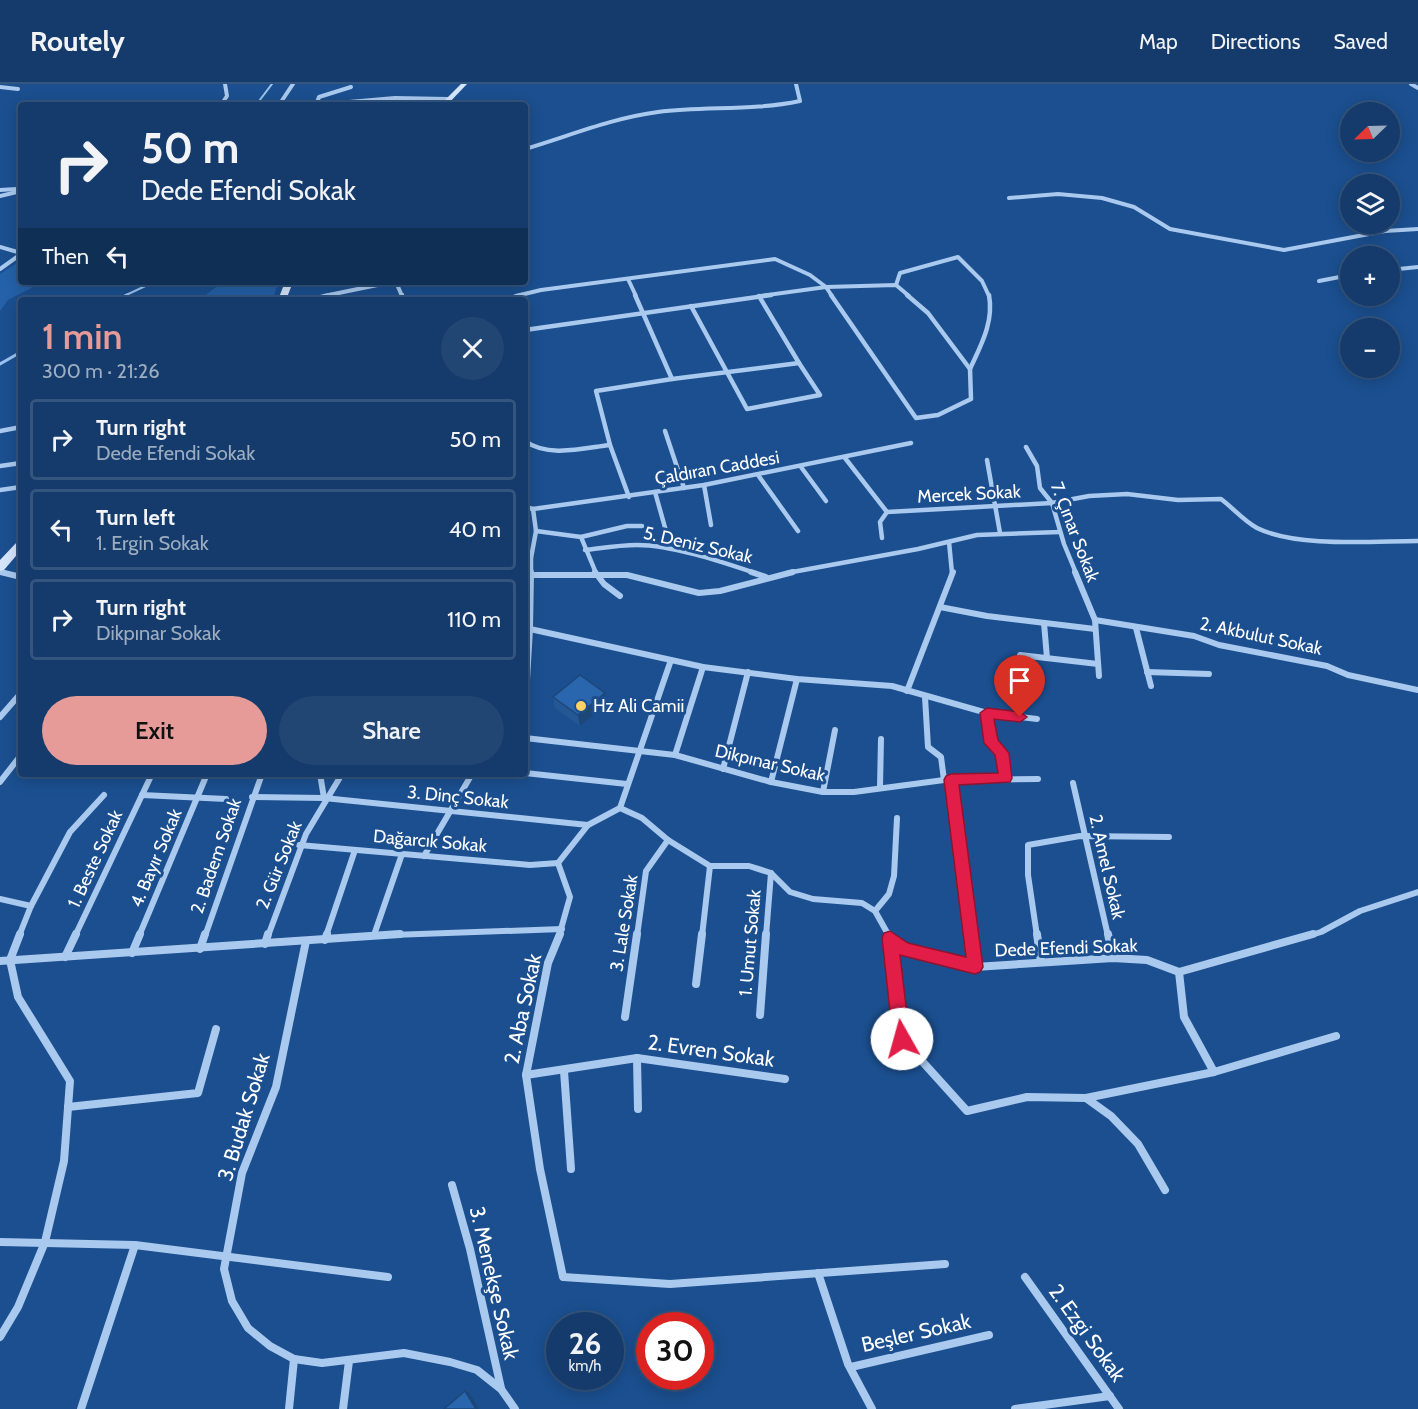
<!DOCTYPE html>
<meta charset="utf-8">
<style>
:root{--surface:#143b6b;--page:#214673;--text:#f1f3f6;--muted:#9dadc1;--line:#33557e;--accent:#e69b98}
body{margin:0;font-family:Cabin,sans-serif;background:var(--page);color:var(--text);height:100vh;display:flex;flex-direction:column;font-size:22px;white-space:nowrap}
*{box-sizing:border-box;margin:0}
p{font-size:20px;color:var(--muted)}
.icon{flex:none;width:33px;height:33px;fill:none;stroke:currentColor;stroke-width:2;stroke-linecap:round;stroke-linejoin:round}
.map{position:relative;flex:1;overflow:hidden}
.panel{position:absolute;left:18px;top:213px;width:510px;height:480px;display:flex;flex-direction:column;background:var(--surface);border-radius:6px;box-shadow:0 3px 15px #0003,0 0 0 2px var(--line)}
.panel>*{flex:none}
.guide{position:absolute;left:18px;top:18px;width:510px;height:183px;border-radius:6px;box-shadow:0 3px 15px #0003,0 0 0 2px var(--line);background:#143b6b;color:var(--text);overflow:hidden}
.needle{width:39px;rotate:247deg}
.buttons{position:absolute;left:1340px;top:18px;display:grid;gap:12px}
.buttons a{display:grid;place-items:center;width:60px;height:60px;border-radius:50%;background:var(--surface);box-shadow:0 3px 15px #0003,0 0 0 2px var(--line);font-size:30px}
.speed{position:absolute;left:546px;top:1228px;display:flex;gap:12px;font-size:30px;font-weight:700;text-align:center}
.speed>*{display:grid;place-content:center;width:78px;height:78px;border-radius:50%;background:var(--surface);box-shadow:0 3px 15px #0003,0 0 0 2px var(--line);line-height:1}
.speed small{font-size:15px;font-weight:400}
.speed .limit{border:9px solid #d22;background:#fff;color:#111}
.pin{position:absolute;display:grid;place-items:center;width:51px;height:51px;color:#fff;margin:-62px -26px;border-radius:50% 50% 50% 0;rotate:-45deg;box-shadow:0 0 6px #0007}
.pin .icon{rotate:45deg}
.me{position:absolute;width:66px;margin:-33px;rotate:353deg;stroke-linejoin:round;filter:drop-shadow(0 0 4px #0008)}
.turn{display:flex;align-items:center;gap:21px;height:126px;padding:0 24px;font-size:27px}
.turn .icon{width:78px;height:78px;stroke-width:2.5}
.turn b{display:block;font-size:42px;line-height:51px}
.then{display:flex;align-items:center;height:57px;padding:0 24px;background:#0003;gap:12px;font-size:22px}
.round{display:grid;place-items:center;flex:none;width:63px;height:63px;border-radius:32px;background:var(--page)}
.summary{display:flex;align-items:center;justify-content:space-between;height:102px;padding:0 24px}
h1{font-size:36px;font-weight:600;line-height:45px;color:var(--accent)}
.cta{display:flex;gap:12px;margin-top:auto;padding:12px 24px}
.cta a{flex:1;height:69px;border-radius:36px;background:var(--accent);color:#111;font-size:24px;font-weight:600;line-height:69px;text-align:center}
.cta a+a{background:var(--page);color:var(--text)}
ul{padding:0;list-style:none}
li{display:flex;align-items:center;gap:18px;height:81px;margin:0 12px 9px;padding:0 12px;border:3px solid var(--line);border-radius:6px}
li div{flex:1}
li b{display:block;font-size:22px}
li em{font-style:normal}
header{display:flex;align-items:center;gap:36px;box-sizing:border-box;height:84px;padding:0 30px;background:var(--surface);border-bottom:2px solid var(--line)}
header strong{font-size:28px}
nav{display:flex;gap:33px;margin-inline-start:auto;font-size:21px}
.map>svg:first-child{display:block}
.green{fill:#2461a8}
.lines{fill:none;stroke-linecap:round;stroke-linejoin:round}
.stream-far1{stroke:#9cc4f0;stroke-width:2}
.stream{stroke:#9cc4f0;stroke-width:3}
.street-far3{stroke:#a9c9ee;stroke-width:4}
.street-far2{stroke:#a9c9ee;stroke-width:4.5}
.street-far1{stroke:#a9c9ee;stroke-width:6}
.street{stroke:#a9c9ee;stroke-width:8}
.secondary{fill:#d6e6fa;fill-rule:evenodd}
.wall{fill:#245895}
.shaded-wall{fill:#1d4779}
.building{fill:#2a66ad;stroke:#1d4779;stroke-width:1.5}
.route{fill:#e11d48;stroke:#92132f;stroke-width:1.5}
.poi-dot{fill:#ffd166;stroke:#1b4f8f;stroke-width:2}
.labels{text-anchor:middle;stroke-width:6;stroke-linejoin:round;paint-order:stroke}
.street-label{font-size:18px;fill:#fff;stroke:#1b4f8f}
.poi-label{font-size:18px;fill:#fff;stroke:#1b4f8f;text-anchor:start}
.near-street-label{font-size:21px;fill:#fff;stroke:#1b4f8f}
</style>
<header>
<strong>Routely</strong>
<nav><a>Map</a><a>Directions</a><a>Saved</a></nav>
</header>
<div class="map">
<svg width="1418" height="1325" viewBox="0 0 1418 1325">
<rect width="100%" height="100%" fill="#1b4f8f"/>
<g class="green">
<polygon points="17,179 21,180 21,198 43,198 8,216 0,227 0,190"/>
<polygon points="223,198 279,198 272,216 199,216"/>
</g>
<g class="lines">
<g class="stream-far1">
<polyline points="256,21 272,0"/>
<polyline points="124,212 154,198"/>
</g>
<g class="stream">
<polyline points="117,216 127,211"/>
<polyline points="0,280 21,268"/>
</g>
<g class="street-far3">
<polyline points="1411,0 1418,4"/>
<polyline points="0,3 18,5"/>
<polyline points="221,21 227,12 225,0"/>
<polyline points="279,21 293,0"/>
<polyline points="314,21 395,14 448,15"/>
<polyline points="316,21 319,13 351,3"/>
<path d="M525,65C569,52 612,34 658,28C705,22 753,27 800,17L796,0"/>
<polyline points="0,106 17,105"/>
<polyline points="0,112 21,107"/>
<polyline points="1009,114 1058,110 1102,114 1134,123 1170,145 1284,166 1385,147 1418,145"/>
<polyline points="0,163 21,169"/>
<polyline points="0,185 21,170"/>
<polyline points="1389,186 1418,183"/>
<polyline points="628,195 636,212"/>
<polyline points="1319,197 1350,191"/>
<polyline points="396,198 402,212"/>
<polyline points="896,201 900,189 958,173 982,197 989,212"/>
<polyline points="826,203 832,212"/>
<polyline points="826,203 896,201 909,212"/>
<polyline points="324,212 392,198"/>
<polyline points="516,212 541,206 775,175 810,191 826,203"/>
<polyline points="760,212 826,203"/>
</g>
<g class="street-far2">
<polyline points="402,211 402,216"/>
<polyline points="831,211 916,334 938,331 971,315 970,285 928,229 907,211"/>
<polyline points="402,213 420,216"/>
<polyline points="307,216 331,211"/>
<polyline points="502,216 522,211"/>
<polyline points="691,222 747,325 820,311 799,279"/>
<polyline points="525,246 771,211"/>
<path d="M970,285C981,261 994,238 989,211"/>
<polyline points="672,295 799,279 759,212"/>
<polyline points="0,347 21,343"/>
<polyline points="665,347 684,404"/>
<path d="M525,357C548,374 584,364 610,361"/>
<polyline points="1026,363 1037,382 1040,404 1052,419 1064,460 1076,489"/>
<polyline points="845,374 887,428"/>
<polyline points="987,376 1000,449"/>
<polyline points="0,382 21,379"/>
<polyline points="801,383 826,417"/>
<polyline points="758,391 798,447"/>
<polyline points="704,401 711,441"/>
<polyline points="0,406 21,403"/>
<polyline points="655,408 666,447"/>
<polyline points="629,413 610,361 596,307 672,295 635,211"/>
<polyline points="525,423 533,425 704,401 911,359"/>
<path d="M887,428L1052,419L1089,412L1127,410L1178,416L1221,415C1233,424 1244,437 1257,444C1298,464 1373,457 1418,457"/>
<polyline points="536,447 581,453 596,489"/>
<polyline points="581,453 627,442 642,442"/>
<polyline points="882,454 880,438 887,428"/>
<polyline points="949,458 952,489"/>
<path d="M585,466C602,464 620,461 637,461C672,461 722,478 755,489"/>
<polyline points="525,474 531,474 536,447 533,425"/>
<polyline points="0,488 6,489"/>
<polyline points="531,489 531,474"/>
<polyline points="787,489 918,465 977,451 1060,448"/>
</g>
<g class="street-far1">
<polyline points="0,488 21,493"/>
<polyline points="531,488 530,545 703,583 797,595 892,602 987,629 1037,635"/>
<polyline points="595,488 604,500 620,512"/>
<polyline points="751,488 766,493"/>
<polyline points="1075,488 1095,536 1099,592"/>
<polyline points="531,491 627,491 699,509 720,507 793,488"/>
<polyline points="940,523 987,532 1095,545"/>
<polyline points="1095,536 1194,552 1219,561 1327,582 1348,591 1418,606"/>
<polyline points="1044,539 1047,574"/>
<polyline points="525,544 530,545 525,630"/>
<polyline points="1136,544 1151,602"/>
<polyline points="1020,571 1098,580"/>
<polyline points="1147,588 1209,590"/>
<polyline points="907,607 953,488"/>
<polyline points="925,613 928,663 941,673 944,696"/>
<polyline points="987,629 991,659 1002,669 1006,695"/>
<polyline points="0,633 21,609"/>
<polyline points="525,654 675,671 771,698 823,708 854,708 944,696 1038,695"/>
<polyline points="675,671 703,583"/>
<polyline points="723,685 748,588"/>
<polyline points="525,689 627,700"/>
<polyline points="320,690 324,714"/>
<polyline points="951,696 971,852"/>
<polyline points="0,698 21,671"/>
<polyline points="771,698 797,595"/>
<polyline points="1073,699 1108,852"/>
<polyline points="880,703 881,655"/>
<polyline points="823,708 835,646"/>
<polyline points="142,711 226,715"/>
<polyline points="252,713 324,714 588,741"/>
<polyline points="620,724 671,576"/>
<polyline points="299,761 530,781 558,779"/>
<polyline points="424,772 472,690"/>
<polyline points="558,779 588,741 620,724 642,734 668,756 710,782 749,782 771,789 790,808 813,815 862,819 875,827 889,852"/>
<polyline points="558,779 570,813 559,852"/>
<polyline points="0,815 31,822 19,852"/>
<polyline points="31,822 70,748 104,711"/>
<polyline points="875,827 889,810 894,792 897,734"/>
<polyline points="374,851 402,770"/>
<polyline points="75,852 152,690"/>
<polyline points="139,852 207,690"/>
<polyline points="205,852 262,690"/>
<polyline points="268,852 306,750 342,690"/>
<polyline points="326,852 355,766"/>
<polyline points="364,852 562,845"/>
<polyline points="637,852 646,787 668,756"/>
<polyline points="702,852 710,782"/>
<polyline points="766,852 771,789"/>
<polyline points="1037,852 1028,791 1028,761 1080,752 1169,753"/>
<polyline points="1308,852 1321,848 1360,827 1418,808"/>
</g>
<g class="street">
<polyline points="560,850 548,879 526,991 540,1085 563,1193 670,1200 945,1180"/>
<polyline points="888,850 904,865 975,883 1113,874 1147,876 1179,888 1313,850"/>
<polyline points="971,850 975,883"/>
<polyline points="1037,850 1041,878"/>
<polyline points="1108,850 1113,874"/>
<polyline points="890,854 902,955 967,1027 1027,1013 1086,1014 1111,1032 1138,1060 1165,1106"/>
<polyline points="325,856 327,850"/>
<polyline points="306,857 276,1003 242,1089 224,1185 232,1217 248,1244 270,1262 294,1275 322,1279 404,1269 450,1278 477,1286 501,1305 515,1325"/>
<polyline points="265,860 268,850"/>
<polyline points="200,865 205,850"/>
<polyline points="132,869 140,850"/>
<polyline points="65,873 76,850"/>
<polyline points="0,877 400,850"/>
<polyline points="1179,888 1184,933 1214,988"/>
<polyline points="696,900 702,850"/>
<polyline points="760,931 766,850"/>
<polyline points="625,933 637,850"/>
<polyline points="637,974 638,1025"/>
<polyline points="564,987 571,1085"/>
<polyline points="526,991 637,974 785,995"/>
<polyline points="1086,1014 1214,988 1336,952"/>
<polyline points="68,1023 198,1009 216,945"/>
<polyline points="452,1101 470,1165 501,1304"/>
<polyline points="0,1158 135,1161 388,1193"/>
<polyline points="818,1189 848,1280 872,1325"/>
<polyline points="1025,1193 1119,1325"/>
<polyline points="0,1253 18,1223 45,1158 64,1077 70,997 18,913 10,876 20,850"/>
<polyline points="851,1283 989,1251"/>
<polyline points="81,1325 135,1161"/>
<polyline points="289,1325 294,1275"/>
<polyline points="343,1325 349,1277"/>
<polyline points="1015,1325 1110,1312"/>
</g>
<g class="secondary">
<polygon points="461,0 467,0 447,21 440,21"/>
<polygon points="285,198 293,198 286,216 278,216"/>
<polygon points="21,457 21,466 4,486 0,487 0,476 17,458"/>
</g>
</g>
<polygon class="wall" points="605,609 607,620 580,642 555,624 553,613"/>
<g class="shaded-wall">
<polygon points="605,609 607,620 580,642 578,631"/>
<polygon points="465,1307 470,1310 479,1325 476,1325"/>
</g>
<g class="building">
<polygon points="580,591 605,609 578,631 553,613"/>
<polygon points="465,1307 476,1325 444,1325"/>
</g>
<polygon class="route" points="987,624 1020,628 1027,633 1020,638 994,635 998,656 1009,669 1012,694 1010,698 959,701 983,883 980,888 975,890 900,871 910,955 908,961 902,963 896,961 893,955 882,854 884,849 890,847 908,859 966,873 944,696 946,692 951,690 998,689 995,671 984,659 980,629"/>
<circle class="poi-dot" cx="581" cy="622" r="6"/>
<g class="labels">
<g class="street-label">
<text transform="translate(717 384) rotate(-10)" y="6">Çaldıran Caddesi</text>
<text transform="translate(969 410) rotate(-3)" y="6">Mercek Sokak</text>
<text transform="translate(1075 448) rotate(69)" y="6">7. Çınar Sokak</text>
<text transform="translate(698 461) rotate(13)" y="6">5. Deniz Sokak</text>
<text transform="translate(1261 552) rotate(12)" y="6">2. Akbulut Sokak</text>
<text transform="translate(770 679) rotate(13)" y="6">Dikpınar Sokak</text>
<text transform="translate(458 713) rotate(6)" y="6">3. Dinç Sokak</text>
<text transform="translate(430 757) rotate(5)" y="6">Dağarcık Sokak</text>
<text transform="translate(216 772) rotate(-71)" y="6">2. Badem Sokak</text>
<text transform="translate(156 774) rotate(-67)" y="6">4. Bayır Sokak</text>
<text transform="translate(95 775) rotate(-65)" y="6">1. Beste Sokak</text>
<text transform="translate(279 781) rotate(-68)" y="6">2. Gür Sokak</text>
<text transform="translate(1107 783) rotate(77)" y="6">2. Amel Sokak</text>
<text transform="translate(624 839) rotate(-81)" y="6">3. Lale Sokak</text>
<text transform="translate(750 859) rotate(-85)" y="6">1. Umut Sokak</text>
<text transform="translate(1066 864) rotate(-2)" y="6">Dede Efendi Sokak</text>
</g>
<g class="poi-label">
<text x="593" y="628">Hz Ali Camii</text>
</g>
<g class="near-street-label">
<text transform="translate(523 925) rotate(-78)" y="7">2. Aba Sokak</text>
<text transform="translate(711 967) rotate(8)" y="7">2. Evren Sokak</text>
<text transform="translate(244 1033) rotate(-73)" y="7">3. Budak Sokak</text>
<text transform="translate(494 1199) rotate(77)" y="7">3. Menekşe Sokak</text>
<text transform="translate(916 1249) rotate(-13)" y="7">Beşler Sokak</text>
<text transform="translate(1087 1249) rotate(54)" y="7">2. Ezgi Sokak</text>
</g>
</g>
</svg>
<div class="buttons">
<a><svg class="needle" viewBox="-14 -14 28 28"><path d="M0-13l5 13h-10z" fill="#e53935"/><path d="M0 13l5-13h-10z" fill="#9dadc1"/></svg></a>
<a><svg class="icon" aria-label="layers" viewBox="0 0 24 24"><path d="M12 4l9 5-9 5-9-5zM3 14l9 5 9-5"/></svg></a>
<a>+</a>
<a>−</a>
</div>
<div class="speed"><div>26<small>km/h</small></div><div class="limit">30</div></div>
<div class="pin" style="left:1020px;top:633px;background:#d93025"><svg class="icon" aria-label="arrive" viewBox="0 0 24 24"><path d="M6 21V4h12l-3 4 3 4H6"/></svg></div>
<svg class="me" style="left:902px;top:955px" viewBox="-20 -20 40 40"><circle r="19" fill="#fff"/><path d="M0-13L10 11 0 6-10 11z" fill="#e11d48"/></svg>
<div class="guide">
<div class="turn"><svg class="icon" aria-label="right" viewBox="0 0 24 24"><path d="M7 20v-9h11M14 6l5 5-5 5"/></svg><div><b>50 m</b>Dede Efendi Sokak</div></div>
<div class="then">Then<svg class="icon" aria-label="left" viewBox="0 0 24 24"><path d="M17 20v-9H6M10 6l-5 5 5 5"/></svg></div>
</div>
<section class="panel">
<div class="summary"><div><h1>1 min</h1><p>300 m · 21:26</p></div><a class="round"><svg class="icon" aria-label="close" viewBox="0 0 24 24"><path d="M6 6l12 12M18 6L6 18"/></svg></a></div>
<ul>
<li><svg class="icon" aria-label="right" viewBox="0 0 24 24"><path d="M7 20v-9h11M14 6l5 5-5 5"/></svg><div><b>Turn right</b><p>Dede Efendi Sokak</p></div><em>50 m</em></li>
<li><svg class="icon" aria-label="left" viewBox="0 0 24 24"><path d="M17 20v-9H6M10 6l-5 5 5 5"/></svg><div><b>Turn left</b><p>1. Ergin Sokak</p></div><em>40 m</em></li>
<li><svg class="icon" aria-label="right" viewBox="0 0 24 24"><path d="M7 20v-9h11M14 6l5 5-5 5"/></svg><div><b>Turn right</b><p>Dikpınar Sokak</p></div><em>110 m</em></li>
</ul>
<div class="cta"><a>Exit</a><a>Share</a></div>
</section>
</div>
